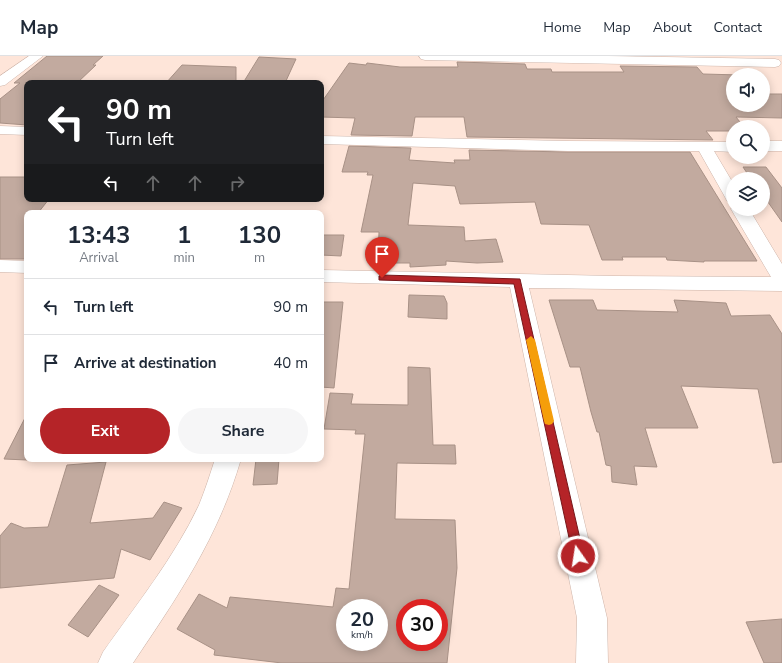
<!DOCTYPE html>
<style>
:root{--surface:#fff;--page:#f6f6f7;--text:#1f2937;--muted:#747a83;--line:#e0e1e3;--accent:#b52428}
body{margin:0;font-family:"Nunito Sans",sans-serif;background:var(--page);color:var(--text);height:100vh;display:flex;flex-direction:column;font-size:15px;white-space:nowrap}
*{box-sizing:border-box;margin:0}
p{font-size:13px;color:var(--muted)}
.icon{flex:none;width:22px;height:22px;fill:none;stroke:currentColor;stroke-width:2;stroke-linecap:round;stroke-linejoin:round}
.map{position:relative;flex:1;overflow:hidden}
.side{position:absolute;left:24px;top:154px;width:300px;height:252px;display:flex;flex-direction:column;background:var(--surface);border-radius:8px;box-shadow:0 2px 10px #0003}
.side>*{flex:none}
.top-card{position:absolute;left:24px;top:24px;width:300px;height:122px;border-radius:8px;box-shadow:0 2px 10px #0003;background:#202124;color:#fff;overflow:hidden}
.buttons{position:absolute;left:726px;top:12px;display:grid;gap:8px}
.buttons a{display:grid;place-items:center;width:44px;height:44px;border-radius:50%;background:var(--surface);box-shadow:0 2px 10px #0003;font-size:20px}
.speed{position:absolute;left:336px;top:543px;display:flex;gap:8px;font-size:20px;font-weight:700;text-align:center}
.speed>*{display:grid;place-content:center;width:52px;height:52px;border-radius:50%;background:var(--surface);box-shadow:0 2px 10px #0003;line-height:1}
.speed small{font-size:10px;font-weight:400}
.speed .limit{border:6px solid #d22;background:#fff;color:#111}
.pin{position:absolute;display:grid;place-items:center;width:34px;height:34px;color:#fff;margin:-41px -17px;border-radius:50% 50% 50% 0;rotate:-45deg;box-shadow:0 0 4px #0007}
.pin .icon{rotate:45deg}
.me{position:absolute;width:44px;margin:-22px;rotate:347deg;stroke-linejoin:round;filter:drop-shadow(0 0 3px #0008)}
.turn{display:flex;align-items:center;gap:14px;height:84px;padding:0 16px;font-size:18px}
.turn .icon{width:52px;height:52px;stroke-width:2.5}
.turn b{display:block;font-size:28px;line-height:34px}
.lanes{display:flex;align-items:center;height:38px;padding:0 16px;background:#0003;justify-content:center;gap:20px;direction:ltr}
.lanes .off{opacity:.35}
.eta{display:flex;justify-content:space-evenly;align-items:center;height:68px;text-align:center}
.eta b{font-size:24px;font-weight:700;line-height:28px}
.action{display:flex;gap:8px;margin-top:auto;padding:8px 16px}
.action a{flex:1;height:46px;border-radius:24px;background:var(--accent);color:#fff;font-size:16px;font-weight:700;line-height:46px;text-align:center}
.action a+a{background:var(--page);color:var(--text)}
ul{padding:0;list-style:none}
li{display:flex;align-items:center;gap:12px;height:56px;padding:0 16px;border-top:1px solid var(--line)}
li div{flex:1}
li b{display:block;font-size:15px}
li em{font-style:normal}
header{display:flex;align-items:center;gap:24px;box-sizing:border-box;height:56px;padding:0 20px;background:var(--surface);border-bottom:1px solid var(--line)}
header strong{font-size:19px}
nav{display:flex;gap:22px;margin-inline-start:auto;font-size:14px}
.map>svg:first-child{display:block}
.building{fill:#c2aa9f;stroke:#a89186;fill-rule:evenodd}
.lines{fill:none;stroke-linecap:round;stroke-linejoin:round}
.minor-casing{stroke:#cdb4a9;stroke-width:1}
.minor{fill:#fff;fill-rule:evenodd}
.route{fill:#b52428;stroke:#76171a}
.slow{fill:#f59e0b}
</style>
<header>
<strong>Map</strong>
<nav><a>Home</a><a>Map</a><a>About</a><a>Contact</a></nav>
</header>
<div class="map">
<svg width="782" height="607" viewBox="0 0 782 607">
<rect width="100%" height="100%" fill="#fee5d9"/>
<g class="building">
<polygon points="47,0 103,0 93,9 96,9 77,27 27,27 27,69 0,67 0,43 20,27 14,27"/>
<polygon points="259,1 296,3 285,27 243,27"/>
<polygon points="457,6 525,8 527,13 551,13 552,16 624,16 620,10 697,11 703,18 740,19 733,19 733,49 763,49 763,38 782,38 782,62 736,61 744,71 733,71 733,75 706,75 713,84 467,81 464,61 415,61 412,80 351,79 355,62 321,61 321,47 349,7 366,9 367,7 400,11 458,11"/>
<polygon points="182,9 236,11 236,27 166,27"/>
<polygon points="349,90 411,92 409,104 455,107 454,104 470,104 469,94 568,96 690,96 757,205 704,205 704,206 667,204 666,201 622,201 623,204 602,204 589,169 541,168 535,146 460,148 455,130 413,127 408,169 464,171 465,185 496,183 503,206 477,207 446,205 446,209 410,211 410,207 378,207 379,176 361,176 373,119 367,119 368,116 342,116"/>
<polygon points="743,111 766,111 782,132 782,166 763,139 763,123 751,123"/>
<polygon points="0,121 27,121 27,145 49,143 38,157 27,157 27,203 0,203"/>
<polygon points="321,179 344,179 341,200 321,199"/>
<polygon points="409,239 444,240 447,247 447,263 408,261"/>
<polygon points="549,244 593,244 597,254 678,256 674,244 726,247 731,260 770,259 782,278 782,406 773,407 758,333 681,330 698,372 645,372 657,411 634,410 637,429 612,426 611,410 606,409 599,376 597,376 591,356 580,311 570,311"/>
<polygon points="321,246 343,246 334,332 321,331"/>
<path d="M408,311L430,312L433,389H455L456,408L397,407L395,463L455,464L457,512L447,607H282L214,599L215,594L177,573L199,538L227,552L230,541L333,551L336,532L349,533L365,378H355L356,374L324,373L330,337L353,338L351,348L408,349ZM345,552H379V586H345ZM405,552H439V586H405Z"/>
<polygon points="27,358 27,404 4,403"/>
<polygon points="256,403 279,403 277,428 253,429"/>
<polygon points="106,406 90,467 153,462 164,446 182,452 150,504 121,493 114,522 0,532 0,480 11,467 24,472 48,471 67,409"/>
<polygon points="99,529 119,539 88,581 68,569"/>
<polygon points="782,563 782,607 764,607 746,566"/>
</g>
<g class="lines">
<g class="minor-casing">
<g id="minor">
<polygon points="29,0 43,0 5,29 0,30 0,20"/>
<polygon points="419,0 608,0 775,3 779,4 781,7 779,10 775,11 425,4 421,3"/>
<polygon points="0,70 27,71 27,79 0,78"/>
<polygon points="321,80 568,85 733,86 733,96 714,95 733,127 733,146 727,145 725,141 699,95 568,95 321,88"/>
<rect x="763" y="85" width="19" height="10"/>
<polygon points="733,151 733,153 749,153 782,208 782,235 529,232 607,562 608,607 576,607 577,562 510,231 321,226 321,214 615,220 771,221 731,153"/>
<polygon points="0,204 27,205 27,217 0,216"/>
<path d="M215,403H241C218,482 178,540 133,607H98L103,596C136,549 174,502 199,449C205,434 210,419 215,403Z"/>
</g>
</g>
<use href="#minor" class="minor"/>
</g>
<polygon class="route" points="382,219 520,223 584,500 583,504 578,506 574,504 573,500 514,228 379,224 379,220"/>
<polygon class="slow" points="531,280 535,284 554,365 552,368 549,369 545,368 544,365 526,284"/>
</svg>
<div class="buttons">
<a><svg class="icon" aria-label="sound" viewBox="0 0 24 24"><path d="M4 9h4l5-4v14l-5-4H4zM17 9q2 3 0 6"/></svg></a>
<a><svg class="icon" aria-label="search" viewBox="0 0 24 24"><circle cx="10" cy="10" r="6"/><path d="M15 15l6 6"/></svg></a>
<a><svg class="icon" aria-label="layers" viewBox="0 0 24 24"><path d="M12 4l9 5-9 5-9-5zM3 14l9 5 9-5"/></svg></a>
</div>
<div class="speed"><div>20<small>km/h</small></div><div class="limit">30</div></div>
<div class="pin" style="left:382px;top:222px;background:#d93025"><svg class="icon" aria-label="arrive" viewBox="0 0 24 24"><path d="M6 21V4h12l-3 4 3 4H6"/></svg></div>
<svg class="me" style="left:578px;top:500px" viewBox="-20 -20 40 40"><circle r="17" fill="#b52428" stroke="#fff" stroke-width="3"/><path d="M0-11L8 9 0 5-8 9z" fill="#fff"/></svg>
<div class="top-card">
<div class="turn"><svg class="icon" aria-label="left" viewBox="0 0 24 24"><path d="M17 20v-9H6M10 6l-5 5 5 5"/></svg><div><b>90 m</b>Turn left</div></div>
<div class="lanes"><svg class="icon" aria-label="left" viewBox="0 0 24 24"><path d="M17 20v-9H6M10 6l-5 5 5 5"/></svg><svg class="icon off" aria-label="ahead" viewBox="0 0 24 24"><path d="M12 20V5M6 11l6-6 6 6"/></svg><svg class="icon off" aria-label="ahead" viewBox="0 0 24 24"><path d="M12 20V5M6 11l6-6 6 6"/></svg><svg class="icon off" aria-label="right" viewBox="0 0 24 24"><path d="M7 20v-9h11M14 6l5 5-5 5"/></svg></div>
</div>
<section class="side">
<div class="eta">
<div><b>13:43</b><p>Arrival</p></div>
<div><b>1</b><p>min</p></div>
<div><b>130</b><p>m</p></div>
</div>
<ul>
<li><svg class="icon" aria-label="left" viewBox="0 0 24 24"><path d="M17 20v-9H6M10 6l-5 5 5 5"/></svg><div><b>Turn left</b></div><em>90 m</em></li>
<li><svg class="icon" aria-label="arrive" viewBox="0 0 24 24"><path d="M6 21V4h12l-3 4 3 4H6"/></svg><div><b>Arrive at destination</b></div><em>40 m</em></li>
</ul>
<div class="action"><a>Exit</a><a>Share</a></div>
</section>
</div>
